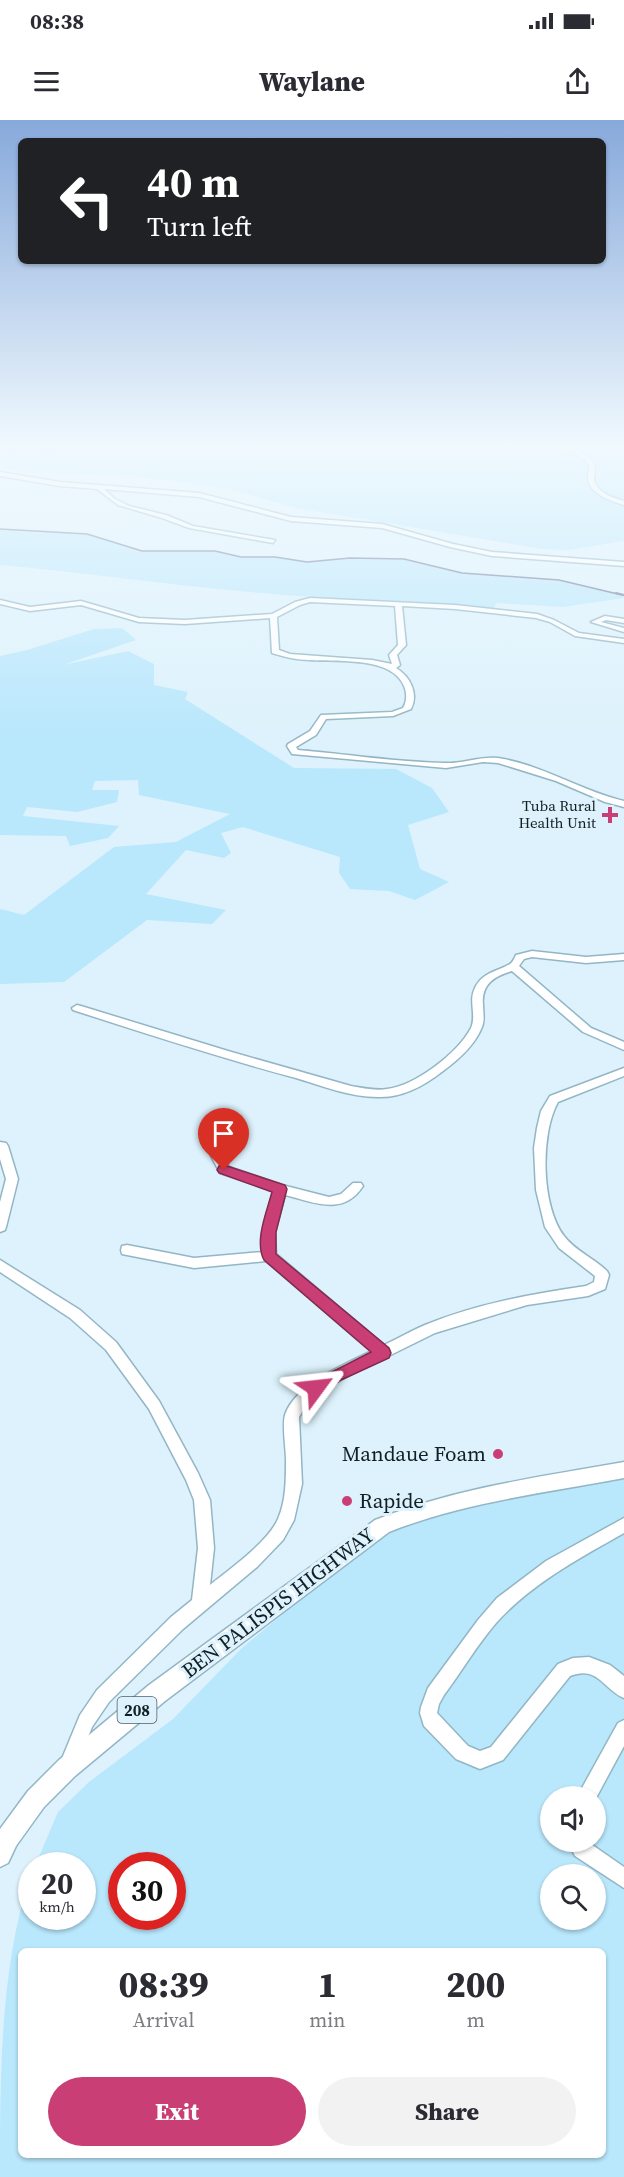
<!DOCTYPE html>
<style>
:root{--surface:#fff;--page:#f2f2f3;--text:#2b2b33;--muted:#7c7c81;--accent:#c93f75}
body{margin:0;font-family:"Source Serif 4",serif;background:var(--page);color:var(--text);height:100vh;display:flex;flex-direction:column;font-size:22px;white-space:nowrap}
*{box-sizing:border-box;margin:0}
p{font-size:20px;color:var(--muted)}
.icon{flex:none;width:33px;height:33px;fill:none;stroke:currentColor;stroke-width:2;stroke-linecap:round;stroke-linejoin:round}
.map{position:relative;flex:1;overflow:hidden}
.details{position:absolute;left:18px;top:1828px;width:588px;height:210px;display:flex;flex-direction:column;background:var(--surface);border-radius:9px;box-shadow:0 2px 4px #0004}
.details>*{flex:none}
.banner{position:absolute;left:18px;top:18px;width:588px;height:126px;border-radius:9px;box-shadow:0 2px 4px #0004;background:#202124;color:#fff;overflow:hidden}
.fabs{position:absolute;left:540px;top:1666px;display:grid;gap:12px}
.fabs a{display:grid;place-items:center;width:66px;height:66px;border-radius:50%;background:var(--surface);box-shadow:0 2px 4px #0004;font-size:30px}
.speed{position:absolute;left:18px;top:1732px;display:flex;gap:12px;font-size:30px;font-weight:700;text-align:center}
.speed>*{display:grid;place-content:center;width:78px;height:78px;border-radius:50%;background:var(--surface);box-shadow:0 2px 4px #0004;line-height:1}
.speed small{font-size:15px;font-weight:400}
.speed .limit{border:9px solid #d22;background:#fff;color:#111}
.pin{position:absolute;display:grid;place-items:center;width:51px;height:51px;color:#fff;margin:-62px -26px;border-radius:50% 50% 50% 0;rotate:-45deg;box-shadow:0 0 6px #0007}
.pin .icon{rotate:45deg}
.me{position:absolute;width:66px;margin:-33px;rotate:60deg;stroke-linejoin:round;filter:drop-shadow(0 0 4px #0008)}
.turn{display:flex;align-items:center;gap:21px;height:126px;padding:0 30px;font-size:27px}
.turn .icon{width:78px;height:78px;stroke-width:2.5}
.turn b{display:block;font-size:42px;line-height:51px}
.eta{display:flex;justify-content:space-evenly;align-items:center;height:102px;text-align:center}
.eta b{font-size:36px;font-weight:800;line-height:42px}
.primary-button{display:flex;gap:12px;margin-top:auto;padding:12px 30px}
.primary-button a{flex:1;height:69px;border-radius:36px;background:var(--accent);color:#fff;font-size:24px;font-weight:800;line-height:69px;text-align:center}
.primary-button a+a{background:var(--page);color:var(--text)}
.status{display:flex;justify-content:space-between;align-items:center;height:42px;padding:0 30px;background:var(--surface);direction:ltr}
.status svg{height:16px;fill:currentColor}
header{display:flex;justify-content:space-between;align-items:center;height:78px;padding:0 30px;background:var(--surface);font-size:27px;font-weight:800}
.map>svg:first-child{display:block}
.green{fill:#b9e7fc;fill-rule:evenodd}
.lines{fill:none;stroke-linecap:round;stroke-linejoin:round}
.stream-far1{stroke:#6e7596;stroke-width:1.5}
.stream{stroke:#6e7596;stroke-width:2}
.minor-casing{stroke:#93b6c5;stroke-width:3}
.major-casing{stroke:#93b6c5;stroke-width:3}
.minor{fill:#fff;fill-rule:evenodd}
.major{fill:#fff;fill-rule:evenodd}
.route{fill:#c93f75;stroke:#83294c;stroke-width:1.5}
.poi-dot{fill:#c93f75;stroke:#ddf2fc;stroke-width:2}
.labels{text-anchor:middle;stroke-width:6;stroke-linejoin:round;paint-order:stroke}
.far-poi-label{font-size:15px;fill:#122025;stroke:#ddf2fc;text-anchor:end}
.shield{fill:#ddf2fc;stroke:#4f5f66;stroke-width:1.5}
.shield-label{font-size:16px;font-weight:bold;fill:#122025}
.near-poi-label{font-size:21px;fill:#122025;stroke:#ddf2fc;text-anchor:end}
.near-street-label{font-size:21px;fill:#122025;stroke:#ddf2fc}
</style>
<div class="status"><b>08:38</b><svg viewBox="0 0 49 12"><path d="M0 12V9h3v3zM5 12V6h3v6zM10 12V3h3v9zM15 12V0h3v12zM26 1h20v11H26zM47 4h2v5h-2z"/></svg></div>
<header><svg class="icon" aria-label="menu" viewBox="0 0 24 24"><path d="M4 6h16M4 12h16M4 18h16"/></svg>Waylane<svg class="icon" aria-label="share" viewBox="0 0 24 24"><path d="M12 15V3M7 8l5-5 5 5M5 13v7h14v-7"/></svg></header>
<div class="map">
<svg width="624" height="2057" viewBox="0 0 624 2057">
<rect width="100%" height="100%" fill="#ddf2fc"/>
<g class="green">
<polygon points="0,327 624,327 624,421 568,430 543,429 296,388 222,367 131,356 24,352 0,348"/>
<path d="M0,409L40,410L87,414L142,431H215L241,437H275L307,442L350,438L404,439L462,453L559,460L624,475V478L563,487L496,483L494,490C412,480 330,480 249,472C166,465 83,452 0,445Z"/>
<polygon points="122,508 136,520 63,545 128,531 154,544 154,565 188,572 185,579 294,648 396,649 432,668 449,692 408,705 420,749 449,762 415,780 389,771 350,769 339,753 340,737 243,707 221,713 231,733 224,738 186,730 146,774 226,790 212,804 147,800 64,862 0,864 0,789 24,795 114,727 176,722 230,694 139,675 138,660 95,661 92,670 119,670 117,682 77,692 27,687 23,696 119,706 108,718 70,726 66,716 0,715 0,536 27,530 94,509"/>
<path d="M624,1356V2057H0C0,1957 0,1846 31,1753L32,1797H82V1746H35L58,1692L89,1662L173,1599L242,1528L314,1468L396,1409L419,1399L463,1387ZM550,1677H596V1722H550ZM122,1746H172V1797H122ZM550,1755H596V1800H550ZM21,1832H603V2036H21Z"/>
</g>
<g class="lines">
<polyline class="stream-far1" points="0,409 87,414 142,431 215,431 241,437 275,437 307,442 350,438 404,439 462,453 559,460 622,475"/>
<polyline class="stream" points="616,473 624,475"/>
<g class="minor-casing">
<g id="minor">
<polygon points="0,327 19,327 0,331"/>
<polygon points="22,327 60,327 57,329"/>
<path d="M554,327C566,327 588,331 594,344C597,350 592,357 595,363C600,374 614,378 624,381V385C611,381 589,374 588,358C588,353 591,348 588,344C582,333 564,332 554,327Z"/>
<polygon points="0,352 60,362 199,373 291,397 382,404 453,424 492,432 624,442 624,446 492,436 450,427 382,408 291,401 199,377 104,369 115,379 129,386 166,395 193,406 275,420 273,423 189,408 162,398 118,385 97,369 60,366 0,356"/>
<path d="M310,478L455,485L537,494L554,500L579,513L624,519V523L575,516L550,502L536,498L455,489L402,486L406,525L397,535L400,545L396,548C410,556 419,574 411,589L393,596L326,599L316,615L296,627L298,630C346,634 395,642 444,643C462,644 480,636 498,638C543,645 581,671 624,681V687L605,682L556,661L498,643L483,642L446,648L292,634L287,626L288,624L310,611L321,595L392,592L403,588C407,581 407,573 404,566C392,536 336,542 309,540C296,540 285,537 272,533L270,498L185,504L139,502L81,485L30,491L0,484V480L30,487L81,481L139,498L185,500L272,494L295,482ZM310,482L395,486L398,525L389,535L392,544L372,540L290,534L279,530L277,497L300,485Z"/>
<polygon points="605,496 624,499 624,503 606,500 601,502 624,508 624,512 591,502"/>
<path d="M532,831L586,837L624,834V840L586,843L532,837L524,839L519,846L591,908L624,922V930L583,912L512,851C495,856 481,864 483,885C483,892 485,900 482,907C475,925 458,940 443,951C425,965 404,977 381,977C352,978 323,966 296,958C221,938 147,914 73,890L72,888L77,885L81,886L228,931L351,966C363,968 375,971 387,969C415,966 458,933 471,908C477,895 468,881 475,868C482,853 495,852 508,845C512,844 514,839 516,835Z"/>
<path d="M624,948V956L558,982C540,1014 541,1086 564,1116C575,1131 594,1138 607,1151L609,1155L605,1169L588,1176L527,1185L435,1213L340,1260L308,1282L299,1297L302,1364L294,1400L283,1420L257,1447L183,1509L109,1582L92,1607L76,1647L70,1650L64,1647L61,1641L80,1595L97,1570L171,1497L192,1480L198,1428L194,1380L186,1360L149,1289L106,1230L70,1198L0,1152V1140L80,1190L116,1222L159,1281L198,1353L210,1380L214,1428L210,1465C230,1449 268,1422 278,1399C286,1381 286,1359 286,1340C286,1328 282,1306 285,1295C295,1264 345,1245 371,1231L266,1141L194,1148L127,1135L122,1134L121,1130L122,1126L127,1125L194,1138L263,1132V1112L273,1071L220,1053L211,1036L217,1032L221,1033L229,1047L282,1065L329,1077L341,1074L353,1063H361L363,1066C343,1097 313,1082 285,1075L275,1112L276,1134L384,1225C397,1219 411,1211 425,1205C476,1184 531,1174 586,1166L594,1162L595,1156L559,1128L545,1107L536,1070L534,1028L537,1008L541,991L550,976Z"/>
<polygon points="0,1022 6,1023 8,1026 18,1059 6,1107 5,1110 0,1112 0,1082 6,1059 0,1039"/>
<path d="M624,1398V1413C578,1439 531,1464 496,1503C477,1525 462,1551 444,1575L439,1584L437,1593L468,1626L480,1631L491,1627L558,1544L573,1538L589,1537L610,1545L624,1556V1578C603,1569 598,1545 570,1556L503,1640L480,1649L456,1639L424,1606L420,1593L421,1587L428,1568L478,1500L497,1478L546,1441Z"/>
<polygon points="624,1600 624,1626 596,1678 577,1677 618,1603"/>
<polygon points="568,1722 588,1722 624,1747 624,1768 575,1736"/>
</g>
</g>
<g class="major-casing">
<path id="major" d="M624,1342V1358C545,1373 464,1382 389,1412L165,1581L75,1656L44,1687L16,1726L8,1743L0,1747V1709L28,1671L59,1640L149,1565L375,1400C456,1368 539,1357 624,1342Z"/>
</g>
<use href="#minor" class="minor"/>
<use href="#major" class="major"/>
</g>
<linearGradient id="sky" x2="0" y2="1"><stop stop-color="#87a9db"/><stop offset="0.53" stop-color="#f0f9fe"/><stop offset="1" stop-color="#f0f9fe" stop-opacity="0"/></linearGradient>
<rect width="624" height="615" fill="url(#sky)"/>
<path class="route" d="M224,1045L285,1065L287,1069L276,1112V1134L389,1228L391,1233L389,1238L341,1260L321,1273L316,1275L310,1273L307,1268L310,1263L371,1232L264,1140C254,1121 267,1091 272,1072L219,1053L217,1050L219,1046Z"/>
<g class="poi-dot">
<path d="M607 686h6v6h6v6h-6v6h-6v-6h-6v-6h6z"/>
<circle cx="498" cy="1334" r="6"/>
<circle cx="347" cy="1381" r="6"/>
</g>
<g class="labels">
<g class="far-poi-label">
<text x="596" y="691">Tuba Rural<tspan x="596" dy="17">Health Unit</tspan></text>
</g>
<rect class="shield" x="117.5" y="1577" width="39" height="26" rx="4.5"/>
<g class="shield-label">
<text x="137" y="1596">208</text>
</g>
<g class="near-poi-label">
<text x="486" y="1341">Mandaue Foam</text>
<text x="359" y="1388" text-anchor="start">Rapide</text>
</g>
<g class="near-street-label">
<text transform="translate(278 1483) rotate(-37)" y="7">BEN PALISPIS HIGHWAY</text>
</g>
</g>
</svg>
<div class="fabs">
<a><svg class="icon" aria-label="sound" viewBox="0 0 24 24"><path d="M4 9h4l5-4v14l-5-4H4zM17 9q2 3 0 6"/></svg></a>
<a><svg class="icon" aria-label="search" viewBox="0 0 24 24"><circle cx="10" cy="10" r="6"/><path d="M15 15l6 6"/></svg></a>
</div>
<div class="speed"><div>20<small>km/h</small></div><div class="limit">30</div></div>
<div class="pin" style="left:224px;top:1050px;background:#d93025"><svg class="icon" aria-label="arrive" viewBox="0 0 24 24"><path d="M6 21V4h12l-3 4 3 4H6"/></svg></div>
<svg class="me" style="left:316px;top:1268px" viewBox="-20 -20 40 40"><path d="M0-17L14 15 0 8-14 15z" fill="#c93f75" stroke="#fff" stroke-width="4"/></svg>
<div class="banner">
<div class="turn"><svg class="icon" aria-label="left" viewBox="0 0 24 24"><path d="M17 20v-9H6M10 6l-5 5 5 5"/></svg><div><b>40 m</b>Turn left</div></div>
</div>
<section class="details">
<div class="eta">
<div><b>08:39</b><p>Arrival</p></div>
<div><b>1</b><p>min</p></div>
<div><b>200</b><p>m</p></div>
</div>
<div class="primary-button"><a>Exit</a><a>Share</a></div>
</section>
</div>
